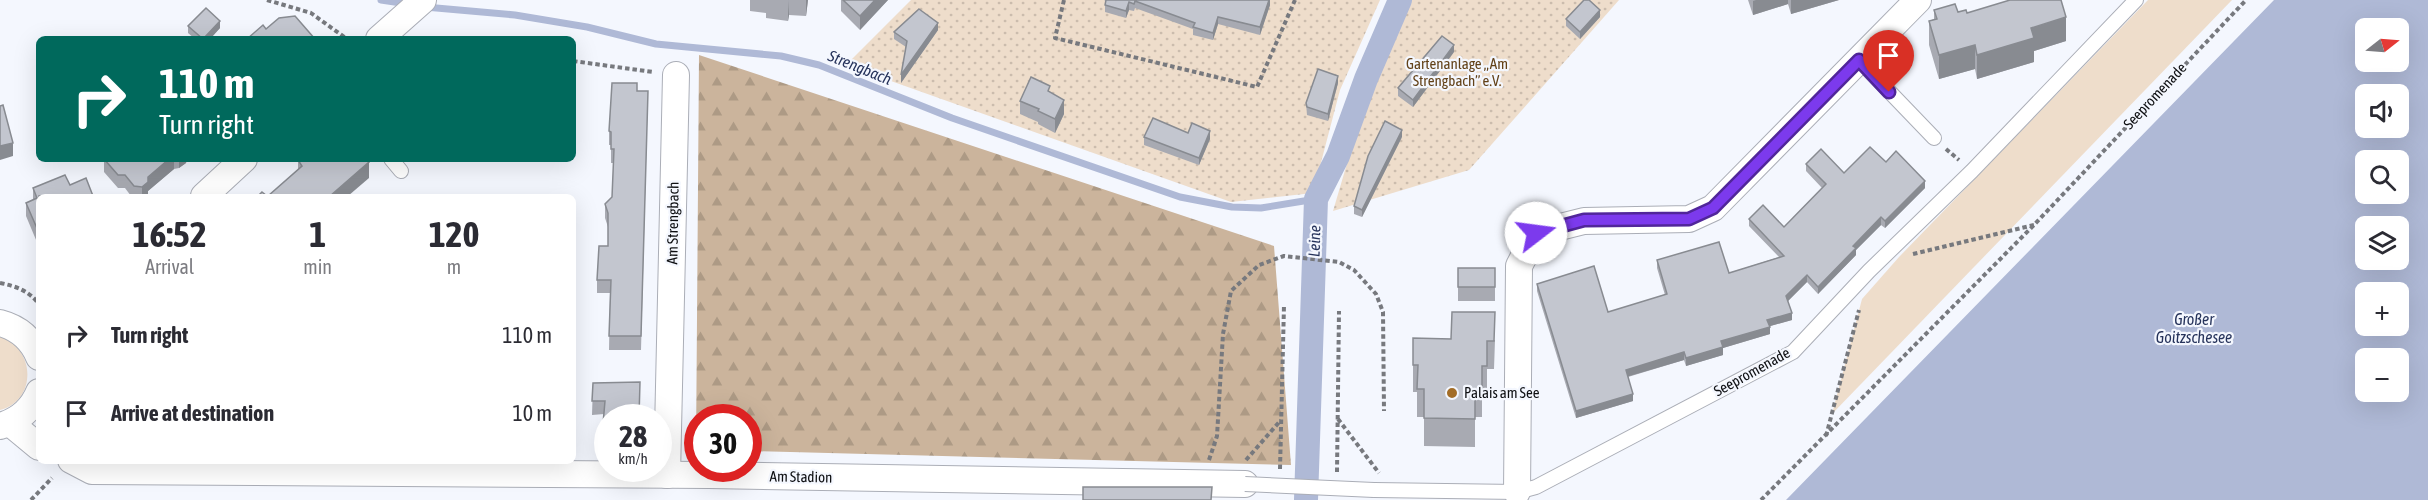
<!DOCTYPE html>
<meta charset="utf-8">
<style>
:root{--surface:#fff;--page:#f2f2f3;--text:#2b2b33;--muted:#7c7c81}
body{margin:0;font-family:"Asap Condensed",sans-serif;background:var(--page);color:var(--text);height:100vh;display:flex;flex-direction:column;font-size:22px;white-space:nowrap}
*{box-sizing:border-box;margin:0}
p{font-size:20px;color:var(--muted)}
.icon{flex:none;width:33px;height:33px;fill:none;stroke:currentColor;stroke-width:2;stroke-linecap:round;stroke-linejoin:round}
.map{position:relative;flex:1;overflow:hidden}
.side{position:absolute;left:36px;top:194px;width:540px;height:270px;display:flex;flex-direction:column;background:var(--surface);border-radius:9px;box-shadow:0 6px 24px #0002}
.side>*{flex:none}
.guide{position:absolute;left:36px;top:36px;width:540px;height:126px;border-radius:9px;box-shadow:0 6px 24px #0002;background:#00695c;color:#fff;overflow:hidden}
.needle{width:39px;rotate:73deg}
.buttons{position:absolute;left:2355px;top:18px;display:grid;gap:12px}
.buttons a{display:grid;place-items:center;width:54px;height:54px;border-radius:9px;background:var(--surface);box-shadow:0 6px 24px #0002;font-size:30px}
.speed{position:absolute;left:594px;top:404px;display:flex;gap:12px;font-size:30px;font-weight:700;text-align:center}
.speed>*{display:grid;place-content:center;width:78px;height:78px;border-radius:50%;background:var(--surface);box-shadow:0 6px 24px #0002;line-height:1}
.speed small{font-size:15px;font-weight:400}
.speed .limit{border:9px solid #d22;background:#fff;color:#111}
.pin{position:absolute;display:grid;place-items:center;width:51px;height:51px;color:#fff;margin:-62px -26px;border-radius:50% 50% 50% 0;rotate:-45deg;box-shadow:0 0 6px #0007}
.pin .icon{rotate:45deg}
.me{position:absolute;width:66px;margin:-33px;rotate:75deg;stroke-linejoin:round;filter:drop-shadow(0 0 4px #0008)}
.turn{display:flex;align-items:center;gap:21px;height:126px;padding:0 24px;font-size:27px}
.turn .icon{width:78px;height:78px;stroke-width:2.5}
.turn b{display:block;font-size:42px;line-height:51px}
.eta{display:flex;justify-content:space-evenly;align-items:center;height:102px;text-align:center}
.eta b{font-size:36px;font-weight:700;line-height:42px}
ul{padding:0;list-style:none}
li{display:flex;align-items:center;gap:18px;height:78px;padding:0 24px}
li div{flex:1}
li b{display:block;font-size:22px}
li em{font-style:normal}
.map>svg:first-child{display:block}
.grass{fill:#eeddcb}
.forest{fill:url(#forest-firs)}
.park{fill:url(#park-dots)}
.water{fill:#afb9d6;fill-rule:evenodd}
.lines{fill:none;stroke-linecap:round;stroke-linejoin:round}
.stream{stroke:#afb9d6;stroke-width:7}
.canal{stroke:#afb9d6;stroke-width:24}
.lane-casing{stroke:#abaeb7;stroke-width:16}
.street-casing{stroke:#abaeb7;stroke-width:28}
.path{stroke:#77797e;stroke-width:4;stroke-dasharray:4.5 3;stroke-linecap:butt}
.lane{stroke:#fff;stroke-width:14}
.street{stroke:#fff;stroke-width:26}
.lane-bridge-casing{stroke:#abaeb7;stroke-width:16;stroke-linecap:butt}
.lane-bridge{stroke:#fff;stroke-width:14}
.wall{fill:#a8aab2}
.shaded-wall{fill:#888b91}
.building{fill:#c3c6cf;stroke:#888b91;stroke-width:1.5}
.route-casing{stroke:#51269a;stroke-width:15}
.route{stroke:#7c3aed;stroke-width:10}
.poi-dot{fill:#a36d27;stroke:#f4f7fe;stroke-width:2}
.labels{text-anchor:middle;stroke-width:4.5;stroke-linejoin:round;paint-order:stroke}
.park-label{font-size:15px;fill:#624118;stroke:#f4f7fe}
.street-label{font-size:15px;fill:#0e0f12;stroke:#f4f7fe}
.poi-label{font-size:15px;fill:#0e0f12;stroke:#f4f7fe;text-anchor:start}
.water-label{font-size:16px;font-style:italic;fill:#26335b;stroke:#f4f7fe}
</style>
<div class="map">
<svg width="2428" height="500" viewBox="0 0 2428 500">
<defs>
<pattern id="forest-firs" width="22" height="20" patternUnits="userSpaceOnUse" patternTransform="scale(1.5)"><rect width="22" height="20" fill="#cbb49c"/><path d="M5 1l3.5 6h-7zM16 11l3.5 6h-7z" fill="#ad9a85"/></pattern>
<pattern id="park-dots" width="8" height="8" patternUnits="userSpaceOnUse" patternTransform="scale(1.5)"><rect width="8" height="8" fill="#eeddcb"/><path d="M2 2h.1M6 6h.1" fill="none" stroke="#cbbcad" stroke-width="1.8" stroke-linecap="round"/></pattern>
</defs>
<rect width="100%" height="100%" fill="#f4f7fe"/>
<g class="grass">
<polygon points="2148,0 2232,0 1832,414 1862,299 1899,257"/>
<path d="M0,336C35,348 38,400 0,410Z"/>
</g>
<polygon class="forest" points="699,55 1274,246 1291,465 749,451 748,417 698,417 696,450"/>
<g class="park">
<polygon points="911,0 1380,0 1340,90 1313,193 1231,202 846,65"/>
<polygon points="1409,0 1619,0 1469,170 1333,211 1364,106"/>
</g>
<path class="water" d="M2274,0H2428V500H1786ZM2366,28H2398V62H2366ZM2398,94V128H2366V94ZM2398,160V194H2366V160ZM2366,226H2398V260H2366ZM2398,292V326H2366V292ZM2398,358V392H2366V358Z"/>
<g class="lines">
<g class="stream">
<polyline points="381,0 408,4"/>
<polyline points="425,7 515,15 587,27 656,44 781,56 819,65 952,118 1180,197 1232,207 1261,208 1316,199"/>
</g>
<polyline class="canal" points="1306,500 1316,199 1338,156 1366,79 1400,0"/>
<g class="lane-casing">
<g id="lane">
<polyline points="1859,60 1934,138"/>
<polyline points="391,159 401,171"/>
<polyline points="1374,490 1517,492 1536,487 1793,352 1869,271 1972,171 2136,0"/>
</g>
</g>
<g class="street-casing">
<g id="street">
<polyline points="379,39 423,0"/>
<polyline points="204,196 244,159"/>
<path d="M0,323C19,328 32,340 39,357"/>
<polyline points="10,423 39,447"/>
<path d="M0,426C18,421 32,409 39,392"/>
<polyline points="71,460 92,471 709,475 1245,484"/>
<polyline points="667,475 676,75"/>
<polyline points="1517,492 1519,266 1536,233 1584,221 1689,219 1713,208 1918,0"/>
</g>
</g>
<g class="path">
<polyline points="267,0 311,13 347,39"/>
<polyline points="1064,0 1055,38 1257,87 1295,0"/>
<polyline points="573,61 653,72"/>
<polyline points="1946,149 1959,160"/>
<polyline points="1913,254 2034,225"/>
<path d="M0,283C16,286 29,291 39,304"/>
<polyline points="1338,419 1379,473"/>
<polyline points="1826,436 1859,310"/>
<polyline points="1209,460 1217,436 1223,334 1231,291 1259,265 1284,256 1339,262 1354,270 1376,294 1383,312 1384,411"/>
<polyline points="1246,460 1281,420"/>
<polyline points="1280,469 1284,305"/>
<polyline points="1337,472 1339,311"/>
<polyline points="31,500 52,478"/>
<polyline points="1761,500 2034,225 2246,0"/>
</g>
<use href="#lane" class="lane"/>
<use href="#street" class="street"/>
<g class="lane-bridge-casing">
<polyline id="lane-bridge" points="1245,484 1374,490"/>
</g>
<use href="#lane-bridge" class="lane-bridge"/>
</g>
<g class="wall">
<polygon points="750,0 808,0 806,16 789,15 788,21 766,18 766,13 750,11"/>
<polygon points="841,0 888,0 860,30 841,11"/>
<polygon points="1104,0 1270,0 1270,5 1260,35 1218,24 1213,40 1193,35 1193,29 1135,8 1134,11 1129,10 1126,18 1105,12 1105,5 1106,1"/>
<polygon points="1748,0 1839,0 1791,14 1788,4 1753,15"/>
<polygon points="1934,10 1967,13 2066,41 2034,51 2034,62 1977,79 1975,69 1939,79 1929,45 1929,21 1934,19"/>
<polygon points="1600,17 1580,39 1566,26 1566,19"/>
<polygon points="188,26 220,28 210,39 195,39 188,33"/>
<polygon points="938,30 901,83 906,47 894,39 894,32"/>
<polygon points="1454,52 1413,107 1398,96 1398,88"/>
<polygon points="1338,83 1328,121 1307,115 1306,103"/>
<polygon points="637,91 648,91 641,350 609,350 610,293 597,293 597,280 608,246 608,227 605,218 605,204 612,197 614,163 611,163 611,145 609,145 609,131"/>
<polygon points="1050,92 1064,114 1055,133 1038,124 1038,122 1020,114 1020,101"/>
<polygon points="1144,137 1210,139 1199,165 1144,145"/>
<polygon points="1402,137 1362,217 1354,214 1354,206"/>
<polygon points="104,159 187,159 186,163 179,168 174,169 148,191 147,196 131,196 125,188 118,188 104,172"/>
<polygon points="298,160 369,178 298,170"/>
<polygon points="1886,162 1925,188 1885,228 1881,225 1856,250 1856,255 1818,294 1807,282 1788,301 1792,320 1770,326 1770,334 1723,348 1723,355 1686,366 1684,360 1628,377 1633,401 1576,418 1537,291 1537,284 1608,312 1665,295 1657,268 1657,260 1729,273 1779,257 1749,226 1749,219 1784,227 1822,188 1806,171 1806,164 1844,173"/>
<polygon points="70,185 39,196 39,247 26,216 26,203 33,200 33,188"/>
<rect x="1458" y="268" width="37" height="33"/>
<polygon points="1413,338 1495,340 1494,369 1487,369 1487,394 1482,393 1482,417 1475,417 1475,447 1424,446 1424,417 1417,417 1417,392 1413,392"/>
<polygon points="593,383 640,396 608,417 608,438 603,438 604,414 592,415"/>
</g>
<g class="shaded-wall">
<polygon points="788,0 789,15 788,21"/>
<polygon points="806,0 808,0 806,16"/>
<polygon points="875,0 888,0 860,30 860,16"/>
<polygon points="1269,0 1270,0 1270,5 1260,35 1260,27"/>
<polygon points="1756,0 1788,0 1788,4 1753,15 1753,1"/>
<polygon points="1791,0 1839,0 1791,14"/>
<polygon points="1129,2 1129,10 1126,18 1126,11"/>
<polygon points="1600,10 1600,17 1580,39 1580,32"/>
<polygon points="1218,17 1218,24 1213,40 1213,33"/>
<polygon points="2066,17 2066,41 2034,51 2034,62 1977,79 1977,55 2031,28"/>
<polygon points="220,21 220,28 210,39 203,39"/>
<polygon points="938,23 938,30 901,83 901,75"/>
<polygon points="1454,45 1454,52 1413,107 1413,100"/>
<polygon points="1975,45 1975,69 1939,79 1939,55"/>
<polygon points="1338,76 1338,83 1328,121 1328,114"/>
<polygon points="1064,100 1064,114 1055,133 1055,119"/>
<polygon points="1402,130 1402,137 1362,217 1362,210"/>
<polygon points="1210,131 1210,139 1199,165 1199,158"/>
<polygon points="13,143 13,156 0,160 0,146"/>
<polygon points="169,159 174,159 174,169 148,191 148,196 142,196 142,187 148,177"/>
<polygon points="179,159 187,159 186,163 179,168"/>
<polygon points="369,162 369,178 348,196 330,196"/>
<polygon points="1925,181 1925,188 1885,228 1885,221"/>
<polygon points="1881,217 1881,225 1856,250 1856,255 1818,294 1818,287 1853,246"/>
<polygon points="1807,275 1807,282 1786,303 1786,296"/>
<polygon points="1792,313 1792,320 1767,327 1767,320"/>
<polygon points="1770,327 1770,334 1723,348 1723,355 1686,366 1686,358 1721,341"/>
<polygon points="1684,352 1684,360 1626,377 1626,370"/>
<polygon points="1633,394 1633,401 1576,418 1576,411"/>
</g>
<g class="building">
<polygon points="843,0 875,0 860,16"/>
<polygon points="1106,0 1269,0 1260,27 1218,17 1213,33 1193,27 1195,23 1135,1 1134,4 1129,2 1126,11 1105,5"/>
<polygon points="1584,0 1589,0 1600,10 1580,32 1566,19"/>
<polygon points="2010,0 2061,0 2066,17 2031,28 2034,38 1977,55 1975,45 1939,55 1929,21 1937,19 1934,10 1955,4 1958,12 1966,10 1967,13"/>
<polygon points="206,8 220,21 203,39 188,26"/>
<polygon points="919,9 938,23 901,75 907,41 894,32"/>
<polygon points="295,16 315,39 247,39 263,25 266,29 279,18"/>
<polygon points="1442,36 1454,45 1413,100 1398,88"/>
<polygon points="1318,69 1338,76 1328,114 1307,107 1306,103"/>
<polygon points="1031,77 1050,86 1048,91 1064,100 1055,119 1038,111 1039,109 1020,101"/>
<polygon points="612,83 637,83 637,91 648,91 641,336 609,336 611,280 597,280 599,246 608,246 608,213 605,204 612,197 614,149 611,149 611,132 609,131"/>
<polygon points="3,105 13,143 0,146 0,106"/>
<polygon points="1153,118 1188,133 1192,123 1210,131 1199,158 1144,137"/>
<polygon points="1385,121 1402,130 1362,210 1354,206 1368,156"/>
<polygon points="1870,147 1886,162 1896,151 1925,181 1885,221 1881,217 1853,246 1856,248 1818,287 1807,275 1786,296 1792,313 1767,320 1770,327 1721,341 1723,347 1686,358 1684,352 1626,370 1633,394 1576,411 1537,284 1594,266 1608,312 1667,294 1657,260 1719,242 1729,273 1784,256 1749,219 1763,205 1784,227 1826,184 1806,164 1821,149 1844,173"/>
<polygon points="104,159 169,159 148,177 148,182 142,187 134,186 125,175 118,175"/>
<polygon points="299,159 367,159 369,162 330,196 268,196 302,166 298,160"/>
<polygon points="65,175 70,185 86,178 93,196 39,196 39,233 26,203 37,198 33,188"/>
<polygon points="262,192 267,196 258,196"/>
<rect x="1458" y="268" width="37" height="19"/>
<polygon points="1452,312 1495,312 1494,341 1487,341 1487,366 1482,366 1482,390 1475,389 1475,419 1424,418 1424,389 1417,389 1418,365 1413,365 1413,338 1451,339"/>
<polygon points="640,382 639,417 608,417 608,424 603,424 605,401 592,401 593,383"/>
<polygon points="1083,487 1212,487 1211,500 1083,500"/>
</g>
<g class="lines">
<g class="route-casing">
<polyline id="route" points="1536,233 1584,220 1689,219 1713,208 1859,60 1889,92"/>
</g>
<use href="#route" class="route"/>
</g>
<circle class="poi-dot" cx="1452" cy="393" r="6"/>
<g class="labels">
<g class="park-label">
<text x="1457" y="69">Gartenanlage „Am<tspan x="1457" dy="17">Strengbach” e.V.</tspan></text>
</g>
<g class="street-label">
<text transform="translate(2155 96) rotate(-47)" y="5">Seepromenade</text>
<text transform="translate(673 223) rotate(-89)" y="5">Am Strengbach</text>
<text transform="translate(1752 372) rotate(-29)" y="5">Seepromenade</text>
<text transform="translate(801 477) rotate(1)" y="5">Am Stadion</text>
</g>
<g class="poi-label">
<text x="1464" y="398">Palais am See</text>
</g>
<g class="water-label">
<text transform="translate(860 67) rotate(22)" y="6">Strengbach</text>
<text transform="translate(1314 241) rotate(-88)" y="6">Leine</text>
<text x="2194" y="325">Großer<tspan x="2194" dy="18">Goitzschesee</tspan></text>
</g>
</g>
</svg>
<div class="buttons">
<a><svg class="needle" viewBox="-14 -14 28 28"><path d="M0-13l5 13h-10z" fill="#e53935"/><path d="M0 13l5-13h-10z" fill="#7c7c81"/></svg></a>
<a><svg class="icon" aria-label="sound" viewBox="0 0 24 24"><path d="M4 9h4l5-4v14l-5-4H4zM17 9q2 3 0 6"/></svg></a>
<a><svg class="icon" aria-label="search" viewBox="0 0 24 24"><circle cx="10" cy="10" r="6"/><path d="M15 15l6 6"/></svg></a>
<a><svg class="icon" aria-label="layers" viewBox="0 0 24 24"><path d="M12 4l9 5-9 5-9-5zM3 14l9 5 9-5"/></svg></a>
<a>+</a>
<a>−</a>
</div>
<div class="speed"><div>28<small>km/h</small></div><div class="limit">30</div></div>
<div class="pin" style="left:1889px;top:92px;background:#d93025"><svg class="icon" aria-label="arrive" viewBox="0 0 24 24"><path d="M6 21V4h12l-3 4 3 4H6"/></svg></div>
<svg class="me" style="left:1536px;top:233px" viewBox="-20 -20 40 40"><circle r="19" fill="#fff"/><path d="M0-13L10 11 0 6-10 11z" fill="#7c3aed"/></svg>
<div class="guide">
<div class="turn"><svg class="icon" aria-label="right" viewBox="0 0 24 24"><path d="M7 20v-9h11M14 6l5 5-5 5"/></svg><div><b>110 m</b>Turn right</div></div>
</div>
<section class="side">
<div class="eta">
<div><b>16:52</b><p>Arrival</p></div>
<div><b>1</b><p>min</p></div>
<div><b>120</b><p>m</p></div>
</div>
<ul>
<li><svg class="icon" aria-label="right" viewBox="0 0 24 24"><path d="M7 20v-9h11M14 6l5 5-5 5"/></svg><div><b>Turn right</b></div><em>110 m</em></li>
<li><svg class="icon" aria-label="arrive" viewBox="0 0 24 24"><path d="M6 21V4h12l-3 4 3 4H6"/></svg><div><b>Arrive at destination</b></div><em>10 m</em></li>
</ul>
</section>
</div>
